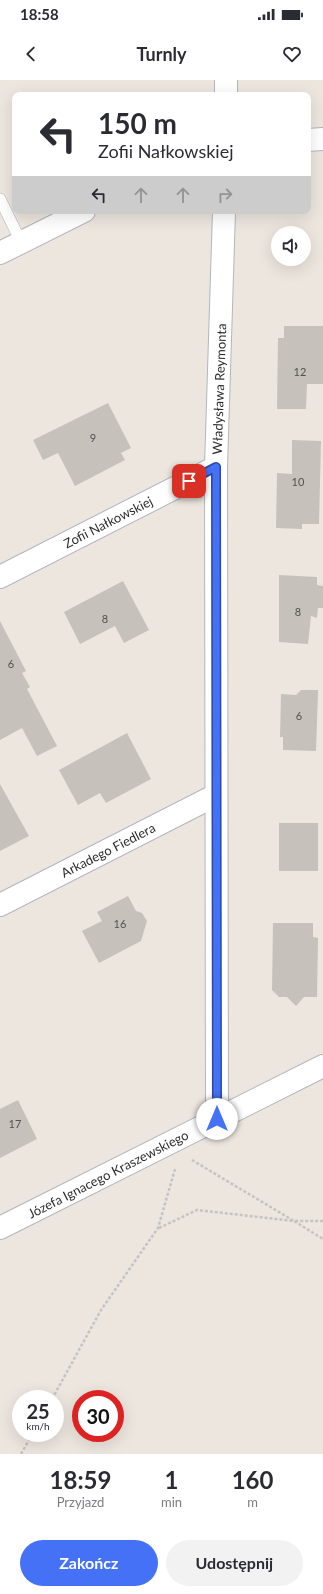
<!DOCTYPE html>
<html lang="pl">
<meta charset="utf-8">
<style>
:root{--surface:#fff;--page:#f2f2f3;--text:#2b2b33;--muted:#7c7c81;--accent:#4471f5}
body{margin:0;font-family:Lato,sans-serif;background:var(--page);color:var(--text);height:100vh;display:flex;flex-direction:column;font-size:15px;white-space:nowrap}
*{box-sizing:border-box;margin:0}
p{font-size:13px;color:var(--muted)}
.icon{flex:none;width:22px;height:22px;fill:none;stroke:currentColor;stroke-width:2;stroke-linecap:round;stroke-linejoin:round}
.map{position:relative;height:1374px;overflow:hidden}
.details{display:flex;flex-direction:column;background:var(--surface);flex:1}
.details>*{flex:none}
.banner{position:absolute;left:12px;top:12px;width:299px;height:122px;border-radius:8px;box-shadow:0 4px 16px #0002;background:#fff;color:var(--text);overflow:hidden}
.controls{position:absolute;left:271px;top:146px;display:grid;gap:8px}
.controls a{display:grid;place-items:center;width:40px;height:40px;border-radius:50%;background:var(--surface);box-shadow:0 4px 16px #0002;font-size:20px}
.speed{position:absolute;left:12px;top:1310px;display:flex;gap:8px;font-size:20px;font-weight:700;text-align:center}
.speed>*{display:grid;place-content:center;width:52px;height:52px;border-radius:50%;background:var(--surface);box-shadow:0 4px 16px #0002;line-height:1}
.speed small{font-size:10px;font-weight:400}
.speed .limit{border:6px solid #d22;background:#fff;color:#111}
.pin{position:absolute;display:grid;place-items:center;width:34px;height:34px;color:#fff;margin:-17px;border-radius:8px;box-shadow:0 2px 6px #0006}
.me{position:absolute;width:44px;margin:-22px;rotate:0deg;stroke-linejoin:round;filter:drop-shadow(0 0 3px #0008)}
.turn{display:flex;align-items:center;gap:14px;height:84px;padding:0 20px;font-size:18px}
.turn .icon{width:52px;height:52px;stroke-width:2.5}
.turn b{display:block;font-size:28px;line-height:34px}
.lanes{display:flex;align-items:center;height:38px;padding:0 20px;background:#0003;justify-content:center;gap:20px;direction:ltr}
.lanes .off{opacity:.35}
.eta{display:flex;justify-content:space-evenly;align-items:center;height:68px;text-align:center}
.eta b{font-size:24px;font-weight:700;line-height:28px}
.action{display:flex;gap:8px;margin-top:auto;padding:8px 20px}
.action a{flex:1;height:46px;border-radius:24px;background:var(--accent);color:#fff;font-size:16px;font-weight:700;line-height:46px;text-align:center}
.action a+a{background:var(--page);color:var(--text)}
.status{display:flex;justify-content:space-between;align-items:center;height:28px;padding:0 20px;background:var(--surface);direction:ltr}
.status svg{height:11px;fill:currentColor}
header{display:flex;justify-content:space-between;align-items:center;height:52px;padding:0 20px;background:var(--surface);font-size:18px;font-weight:700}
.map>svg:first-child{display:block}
.building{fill:#c6c1ba}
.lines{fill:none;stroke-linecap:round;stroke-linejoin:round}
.service-casing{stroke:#b2b6bf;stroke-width:12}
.minor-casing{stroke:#b2b6bf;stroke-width:24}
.path{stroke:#c4c4c4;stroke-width:2.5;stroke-dasharray:3 2;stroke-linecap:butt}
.service{stroke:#fff;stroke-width:11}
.minor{stroke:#fff;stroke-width:22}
.route-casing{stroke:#2c499f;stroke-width:10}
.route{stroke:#4471f5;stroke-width:7}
.labels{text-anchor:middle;stroke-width:3;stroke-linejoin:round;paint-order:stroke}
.number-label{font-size:11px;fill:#525150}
.street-label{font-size:13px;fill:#2c2c2c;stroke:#fff}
</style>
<div class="status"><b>18:58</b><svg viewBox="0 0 49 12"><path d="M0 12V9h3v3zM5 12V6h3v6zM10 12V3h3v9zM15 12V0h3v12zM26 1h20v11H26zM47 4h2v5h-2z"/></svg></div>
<header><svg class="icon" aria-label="back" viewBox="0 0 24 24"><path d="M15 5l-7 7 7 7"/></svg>Turnly<svg class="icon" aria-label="heart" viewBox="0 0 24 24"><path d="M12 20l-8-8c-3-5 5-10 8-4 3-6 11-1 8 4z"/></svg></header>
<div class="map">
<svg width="323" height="1374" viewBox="0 0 323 1374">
<rect width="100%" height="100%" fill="#ede6df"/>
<g class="building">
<polygon points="284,246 323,246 323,304 307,304 306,329 277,329 278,258 284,258"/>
<polygon points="108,323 131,368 121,373 125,380 75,406 58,373 43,380 33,360"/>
<polygon points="292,360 321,361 319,444 302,444 302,449 276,448 277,393 292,394"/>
<polygon points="279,495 317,497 317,505 323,506 323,528 318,528 317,538 311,536 308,564 279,562"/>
<polygon points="123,501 149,550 124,563 115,546 80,564 64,532"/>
<polygon points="0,541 26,591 22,593 30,607 27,609 57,666 37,676 22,648 0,660"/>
<polygon points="301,610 318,610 316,671 283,670 283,657 280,657 281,614 296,615"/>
<polygon points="127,653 151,699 106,723 100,713 78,725 59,690"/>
<polygon points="0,704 29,756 0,771"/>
<rect x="279" y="743" width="39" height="48"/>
<polygon points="128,816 136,831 142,833 147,841 141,861 99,883 82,851 102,841 97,832"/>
<polygon points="273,843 313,843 313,857 318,858 317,917 304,917 296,926 287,917 279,917 272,910"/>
<polygon points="18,1020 37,1059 0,1078 0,1029"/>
</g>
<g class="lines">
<g class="service-casing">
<polyline id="service" points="0,119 21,162"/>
</g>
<g class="minor-casing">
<g id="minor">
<polyline points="226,15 226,0"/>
<polyline points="308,60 323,59"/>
<polyline points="0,173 84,131"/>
<polyline points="0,497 216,387"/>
<polyline points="0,825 216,715"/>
<polyline points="217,1039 216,387 224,131"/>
<polyline points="0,1148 323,986"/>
</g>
</g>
<g class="path">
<polyline points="192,1080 294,1141 323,1141"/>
<polyline points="159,1148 197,1130 294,1141 323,1159"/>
<polyline points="52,1319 101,1230 158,1148 175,1089"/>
<polyline points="21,1374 33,1353"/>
</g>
<use href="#service" class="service"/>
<use href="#minor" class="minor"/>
</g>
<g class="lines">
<g class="route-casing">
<polyline id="route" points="189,401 216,387 217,1039"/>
</g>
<use href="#route" class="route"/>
</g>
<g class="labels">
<g class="number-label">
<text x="300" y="296">12</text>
<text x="93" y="362">9</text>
<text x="298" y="406">10</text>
<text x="298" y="536">8</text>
<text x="105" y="543">8</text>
<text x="11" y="588">6</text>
<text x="299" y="640">6</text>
<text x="120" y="848">16</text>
<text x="15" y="1048">17</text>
</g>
<g class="street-label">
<text transform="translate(219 309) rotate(-88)" y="5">Władysława Reymonta</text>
<text transform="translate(108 442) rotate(-27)" y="5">Zofii Nałkowskiej</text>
<text transform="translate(108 770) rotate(-27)" y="5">Arkadego Fiedlera</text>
<text transform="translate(108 1094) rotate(-27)" y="5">Józefa Ignacego Kraszewskiego</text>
</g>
</g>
</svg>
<div class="controls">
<a><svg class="icon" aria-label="sound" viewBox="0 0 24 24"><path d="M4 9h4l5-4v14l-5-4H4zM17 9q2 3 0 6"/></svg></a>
</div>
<div class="speed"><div>25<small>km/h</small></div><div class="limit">30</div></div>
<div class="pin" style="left:189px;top:401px;background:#d93025"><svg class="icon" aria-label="arrive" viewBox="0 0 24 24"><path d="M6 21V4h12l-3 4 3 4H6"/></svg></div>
<svg class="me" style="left:217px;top:1039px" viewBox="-20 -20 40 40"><circle r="19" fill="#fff"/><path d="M0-13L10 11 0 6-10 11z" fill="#4471f5"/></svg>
<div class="banner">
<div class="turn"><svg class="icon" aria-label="left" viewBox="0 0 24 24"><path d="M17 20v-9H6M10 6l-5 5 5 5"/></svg><div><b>150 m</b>Zofii Nałkowskiej</div></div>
<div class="lanes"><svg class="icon" aria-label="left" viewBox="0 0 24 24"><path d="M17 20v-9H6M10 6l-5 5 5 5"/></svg><svg class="icon off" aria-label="ahead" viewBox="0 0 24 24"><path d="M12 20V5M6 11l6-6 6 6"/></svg><svg class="icon off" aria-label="ahead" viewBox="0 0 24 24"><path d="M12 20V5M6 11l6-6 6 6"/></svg><svg class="icon off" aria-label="right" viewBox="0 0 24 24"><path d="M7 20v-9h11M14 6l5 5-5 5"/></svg></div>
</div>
</div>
<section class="details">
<div class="eta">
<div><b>18:59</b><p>Przyjazd</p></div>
<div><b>1</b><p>min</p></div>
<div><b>160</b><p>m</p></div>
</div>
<div class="action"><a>Zakończ</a><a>Udostępnij</a></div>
</section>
